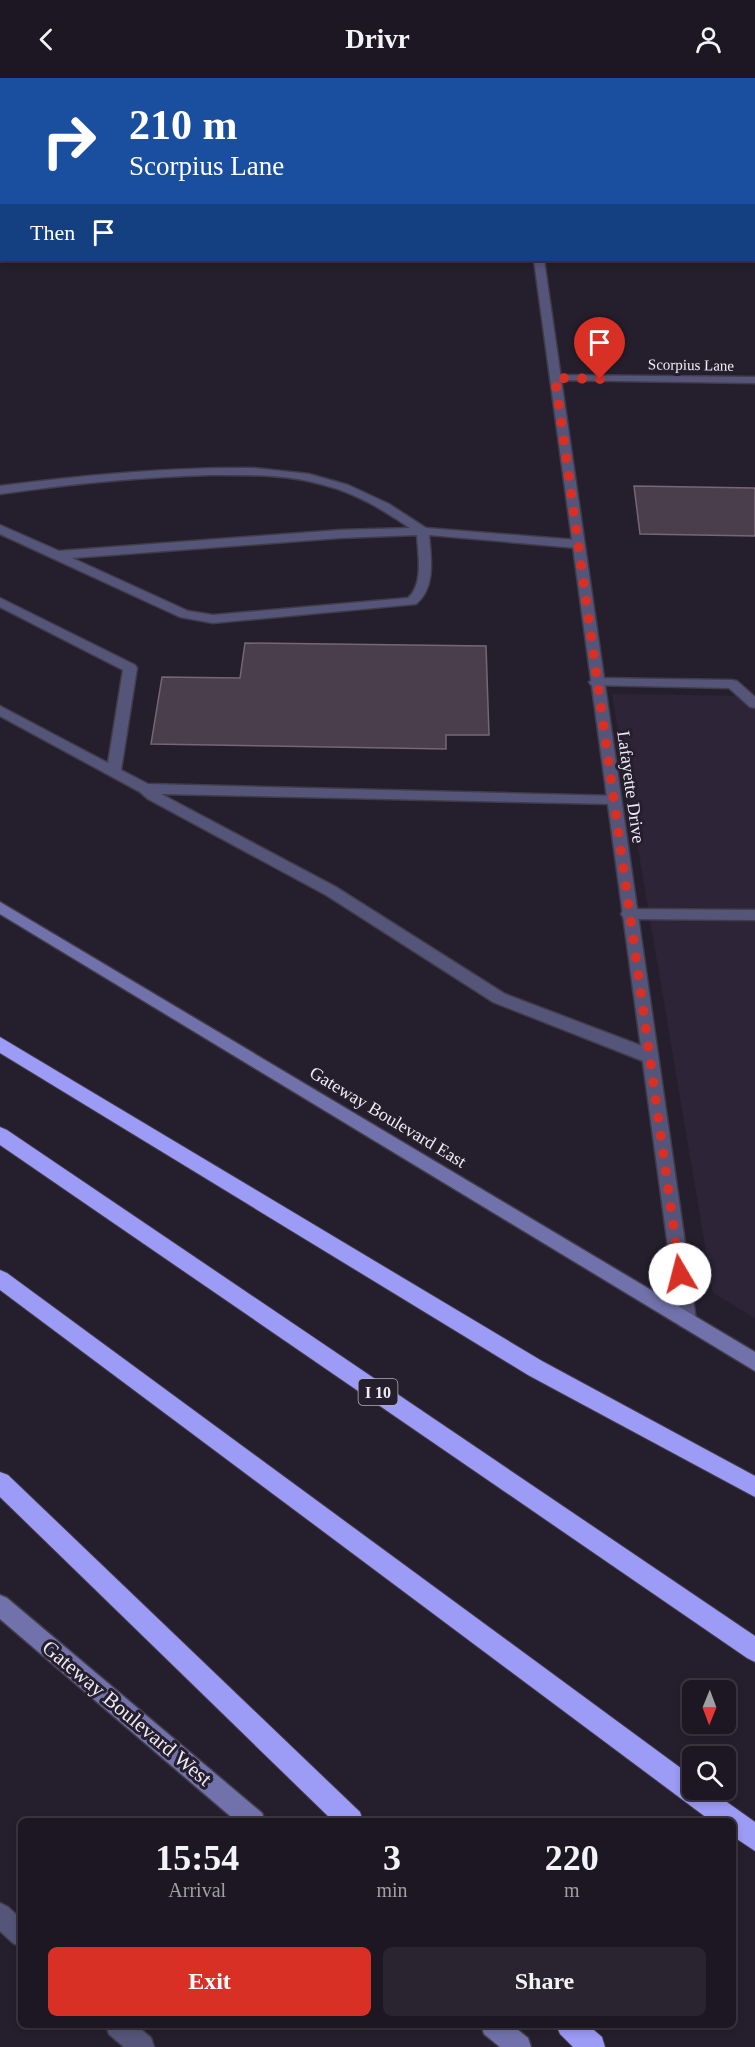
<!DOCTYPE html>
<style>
:root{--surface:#1c1722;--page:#29242f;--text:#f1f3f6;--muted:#a09fa5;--line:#3a3640;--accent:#d93025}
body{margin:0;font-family:Georgia,serif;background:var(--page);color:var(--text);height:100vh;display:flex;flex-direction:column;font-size:22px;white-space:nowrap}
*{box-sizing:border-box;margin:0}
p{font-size:20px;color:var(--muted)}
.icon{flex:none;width:33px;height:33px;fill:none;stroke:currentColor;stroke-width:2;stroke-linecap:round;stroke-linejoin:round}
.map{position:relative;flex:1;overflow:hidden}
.sheet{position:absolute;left:18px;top:1740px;width:718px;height:210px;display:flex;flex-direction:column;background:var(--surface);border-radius:9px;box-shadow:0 3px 9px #0003,0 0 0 2px var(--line)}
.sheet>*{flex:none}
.banner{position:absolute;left:0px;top:0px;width:756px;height:183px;box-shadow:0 3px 9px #0003,0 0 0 2px var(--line);background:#1a4fa0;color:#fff;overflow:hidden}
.needle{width:39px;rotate:181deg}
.controls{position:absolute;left:682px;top:1602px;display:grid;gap:12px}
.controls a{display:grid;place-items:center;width:54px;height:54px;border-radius:9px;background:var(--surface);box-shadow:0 3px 9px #0003,0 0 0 2px var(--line);font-size:30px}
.pin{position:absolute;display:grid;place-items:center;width:51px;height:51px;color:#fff;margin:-62px -26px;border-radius:50% 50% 50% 0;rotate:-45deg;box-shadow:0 0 6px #0007}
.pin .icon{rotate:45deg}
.me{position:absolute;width:66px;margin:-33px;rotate:352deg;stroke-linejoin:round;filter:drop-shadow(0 0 4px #0008)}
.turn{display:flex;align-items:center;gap:21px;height:126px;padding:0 30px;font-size:27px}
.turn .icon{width:78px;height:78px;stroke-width:2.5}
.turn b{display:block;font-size:42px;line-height:51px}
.then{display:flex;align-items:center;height:57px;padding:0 30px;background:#0003;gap:12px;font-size:22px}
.eta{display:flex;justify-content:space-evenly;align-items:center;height:102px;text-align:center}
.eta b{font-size:36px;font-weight:700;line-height:42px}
.button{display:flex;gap:12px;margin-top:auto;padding:12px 30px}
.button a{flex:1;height:69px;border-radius:9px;background:var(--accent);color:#fff;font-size:24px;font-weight:700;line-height:69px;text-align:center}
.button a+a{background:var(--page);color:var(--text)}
header{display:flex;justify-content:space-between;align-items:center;height:78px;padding:0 30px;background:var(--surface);font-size:27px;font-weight:700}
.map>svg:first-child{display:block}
.built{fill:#2d2438}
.building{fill:#4b3e4c;stroke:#756775;stroke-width:1.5}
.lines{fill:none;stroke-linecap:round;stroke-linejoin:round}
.service-casing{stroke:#413c49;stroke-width:3}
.minor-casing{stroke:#413c49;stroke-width:3}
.tertiary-casing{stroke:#413c49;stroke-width:3}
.secondary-casing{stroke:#413c49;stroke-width:3}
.motorway-casing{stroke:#413c49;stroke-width:2}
.service{fill:#555579;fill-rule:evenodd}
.minor{fill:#555579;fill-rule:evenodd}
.tertiary{fill:#555579;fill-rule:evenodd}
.secondary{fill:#7172ab;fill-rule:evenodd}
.motorway{fill:#9c9bf5;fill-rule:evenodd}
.route{stroke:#d93025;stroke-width:10;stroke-dasharray:0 18}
.labels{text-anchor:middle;stroke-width:6;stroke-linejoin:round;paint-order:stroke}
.far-street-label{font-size:15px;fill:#efebf5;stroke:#251f2d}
.shield{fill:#251f2d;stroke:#b2aeb9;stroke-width:1.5}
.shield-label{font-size:16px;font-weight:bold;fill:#efebf5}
.street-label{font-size:18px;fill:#efebf5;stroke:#251f2d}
.near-street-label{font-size:21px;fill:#efebf5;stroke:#251f2d}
</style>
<header><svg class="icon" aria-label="back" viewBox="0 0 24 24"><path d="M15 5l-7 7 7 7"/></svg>Drivr<svg class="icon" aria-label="person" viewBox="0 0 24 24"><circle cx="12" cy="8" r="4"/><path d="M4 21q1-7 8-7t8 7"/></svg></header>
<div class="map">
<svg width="755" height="1969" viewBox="0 0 755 1969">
<rect width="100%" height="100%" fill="#251f2d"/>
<polygon class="built" points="612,616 755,618 755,1240 713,1215"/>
<g class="building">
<polygon points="634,408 755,410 755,458 640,456"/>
<polygon points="245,565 486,568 489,657 446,657 446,671 151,666 162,599 240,600"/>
</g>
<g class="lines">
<g class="service-casing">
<g id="service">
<rect x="0" y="23" width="2" height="6"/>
<rect x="0" y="72" width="2" height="6"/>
<rect x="0" y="112" width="2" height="6"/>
<rect x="0" y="156" width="2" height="6"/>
<path d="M254,390L309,396L348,407L389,426L426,450L577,462L583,466L577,470L429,457C431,481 436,509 416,526L213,545L180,539L0,456V447L59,473L340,452L410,450C383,432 356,415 324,407C288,396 248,397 210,397C140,399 70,406 0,416V408C84,397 169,389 254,390ZM417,457C418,476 424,506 408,520L213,537L188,533L72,480L340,460Z"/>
<polygon points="0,520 135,587 137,590 121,692 148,706 618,718 620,721 613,726 161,716 336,809 505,916 655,973 657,978 655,983 649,984 643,983 493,924 326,817 148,721 140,714 0,638 0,628 108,685 123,592 0,529"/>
<polygon points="596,600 732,602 737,603 755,619 755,630 750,629 729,610 591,607 589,604"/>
<polygon points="629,831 755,832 755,842 629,841 624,840 621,836 624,832"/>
<polygon points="0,1825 8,1829 21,1841 21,1869 13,1865 0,1853"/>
<polygon points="106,1947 136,1947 151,1960 154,1969 124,1969 109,1956"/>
</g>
</g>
<g class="minor-casing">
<polygon id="minor" points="555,297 755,299 755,305 551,302 551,298"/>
</g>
<g class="tertiary-casing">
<g id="tertiary">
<rect x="494" y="0" width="8" height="2"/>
<rect x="541" y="0" width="8" height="2"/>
<rect x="754" y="48" width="1" height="6"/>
<polygon points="534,182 544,182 696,1242 694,1248 687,1250 680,1248 678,1242"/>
</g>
</g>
<g class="secondary-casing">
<g id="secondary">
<polygon points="0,824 755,1274 755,1293 0,836"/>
<polygon points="0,1517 7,1520 262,1735 265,1743 236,1743 0,1541"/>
<polygon points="481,1947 512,1947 528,1960 531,1969 500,1969 484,1956"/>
</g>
</g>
<g class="motorway-casing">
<g id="motorway">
<polygon points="0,959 542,1283 755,1398 755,1419 528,1297 0,975"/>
<polygon points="0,1049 7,1052 755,1558 755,1584 747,1580 0,1067"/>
<polygon points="0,1192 7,1195 693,1699 693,1712 710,1712 755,1744 755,1773 734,1759 734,1743 711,1743 0,1212"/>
<polygon points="0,1394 8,1397 360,1734 363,1743 333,1743 0,1419"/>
<polygon points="556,1947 588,1947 602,1959 605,1969 573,1969 560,1956"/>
</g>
</g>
<use href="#service" class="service"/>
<use href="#minor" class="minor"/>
<use href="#tertiary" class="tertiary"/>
<use href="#secondary" class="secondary"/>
<use href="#motorway" class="motorway"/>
</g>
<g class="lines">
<polyline class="route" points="600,301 555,300 680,1196"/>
</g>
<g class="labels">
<g class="far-street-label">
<text transform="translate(691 287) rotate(1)" y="5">Scorpius Lane</text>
</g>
<rect class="shield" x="358.5" y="1301" width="39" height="26" rx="4.5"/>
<g class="shield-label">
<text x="378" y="1320">I 10</text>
</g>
<g class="street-label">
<text transform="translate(631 709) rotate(82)" y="6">Lafayette Drive</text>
<text transform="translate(388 1039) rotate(31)" y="6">Gateway Boulevard East</text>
</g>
<g class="near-street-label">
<text transform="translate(127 1635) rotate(40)" y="7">Gateway Boulevard West</text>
</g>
</g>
</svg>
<div class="controls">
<a><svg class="needle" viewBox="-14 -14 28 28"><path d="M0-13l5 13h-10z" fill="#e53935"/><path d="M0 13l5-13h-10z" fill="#a09fa5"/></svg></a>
<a><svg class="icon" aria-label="search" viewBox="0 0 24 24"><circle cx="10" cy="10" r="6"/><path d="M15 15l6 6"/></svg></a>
</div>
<div class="pin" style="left:600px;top:301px;background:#d93025"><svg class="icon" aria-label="arrive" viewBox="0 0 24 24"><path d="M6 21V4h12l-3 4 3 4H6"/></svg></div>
<svg class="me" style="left:680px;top:1196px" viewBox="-20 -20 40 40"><circle r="19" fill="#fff"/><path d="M0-13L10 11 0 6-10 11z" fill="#d93025"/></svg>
<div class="banner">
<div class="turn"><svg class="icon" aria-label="right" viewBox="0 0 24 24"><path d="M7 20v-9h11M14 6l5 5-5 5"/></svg><div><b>210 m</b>Scorpius Lane</div></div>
<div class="then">Then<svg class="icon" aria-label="arrive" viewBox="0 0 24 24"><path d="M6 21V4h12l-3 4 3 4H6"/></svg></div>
</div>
<section class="sheet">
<div class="eta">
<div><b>15:54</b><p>Arrival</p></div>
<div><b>3</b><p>min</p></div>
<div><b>220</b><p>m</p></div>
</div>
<div class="button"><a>Exit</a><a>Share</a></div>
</section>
</div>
